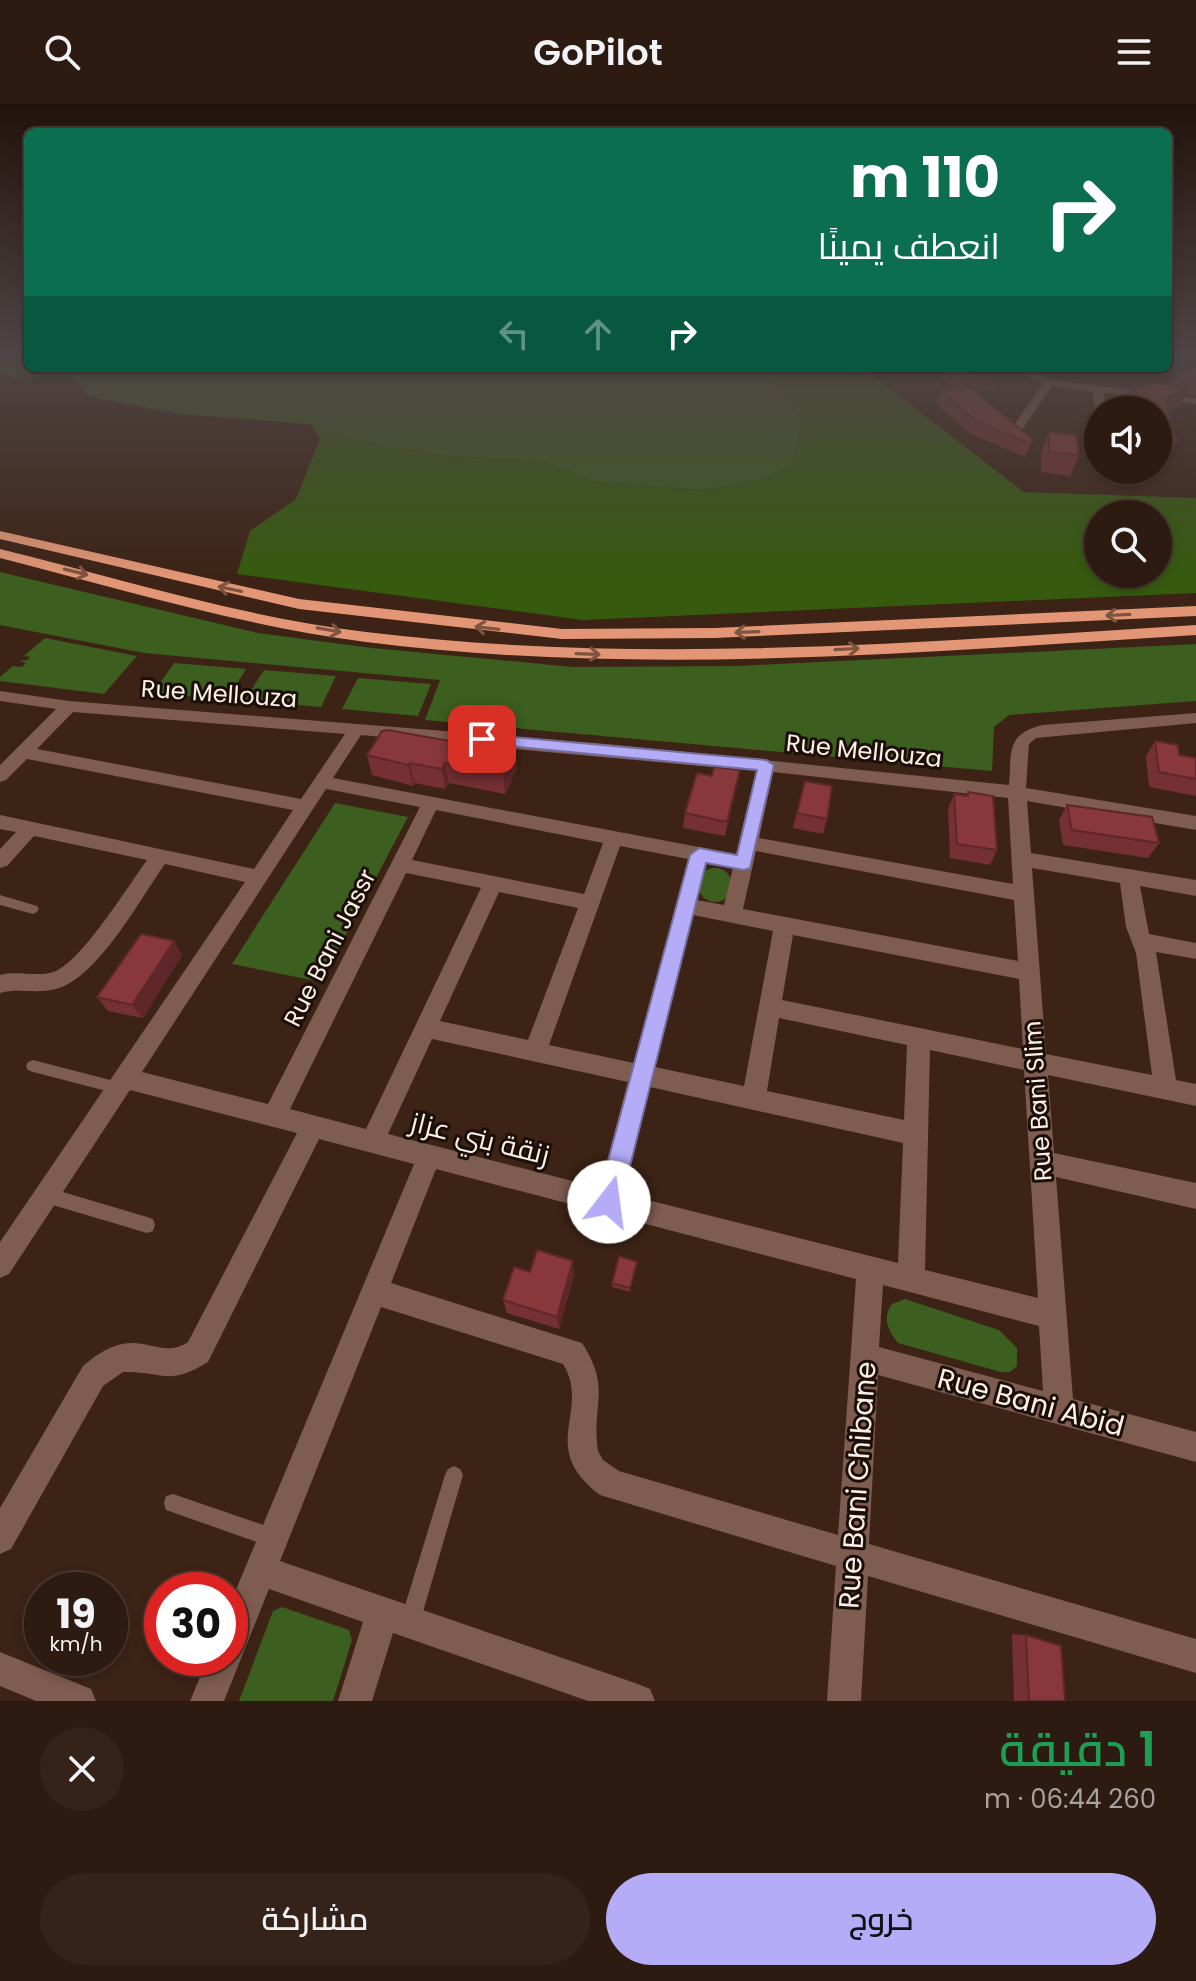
<!DOCTYPE html>
<html lang="ar">
<meta charset="utf-8">
<style>
:root{--surface:#2d1a10;--page:#352319;--text:#f1f3f6;--muted:#a7a19f;--line:#483830;--accent:#b5acf8}
body{margin:0;font-family:Poppins,Cairo,sans-serif;background:var(--page);color:var(--text);direction:rtl;height:100vh;display:flex;flex-direction:column;font-size:30px;white-space:nowrap}
*{box-sizing:border-box;margin:0}
p{font-size:26px;color:var(--muted)}
.icon{flex:none;width:44px;height:44px;fill:none;stroke:currentColor;stroke-width:2;stroke-linecap:round;stroke-linejoin:round}
.map{position:relative;height:1597px;overflow:hidden;direction:ltr}
.sheet{display:flex;flex-direction:column;background:var(--surface);flex:1}
.sheet>*{flex:none}
.hud{position:absolute;left:24px;top:24px;width:1148px;height:244px;border-radius:12px;box-shadow:0 4px 12px #0003,0 0 0 2px var(--line);direction:rtl;background:#0b6e4f;color:#fff;overflow:hidden}
.tools{position:absolute;left:1084px;top:292px;display:grid;gap:16px}
.tools a{display:grid;place-items:center;width:88px;height:88px;border-radius:50%;background:var(--surface);box-shadow:0 4px 12px #0003,0 0 0 2px var(--line);font-size:40px}
.speed{position:absolute;left:24px;top:1468px;display:flex;gap:16px;font-size:40px;font-weight:700;text-align:center}
.speed>*{display:grid;place-content:center;width:104px;height:104px;border-radius:50%;background:var(--surface);box-shadow:0 4px 12px #0003,0 0 0 2px var(--line);line-height:1}
.speed small{font-size:20px;font-weight:400}
.speed .limit{border:12px solid #d22;background:#fff;color:#111}
.pin{position:absolute;display:grid;place-items:center;width:68px;height:68px;color:#fff;margin:-34px;border-radius:16px;box-shadow:0 4px 12px #0006}
.me{position:absolute;width:88px;margin:-44px;rotate:15deg;stroke-linejoin:round;filter:drop-shadow(0 0 6px #0008)}
.turn{display:flex;align-items:center;gap:28px;height:168px;padding:0 40px;font-size:36px}
.turn .icon{width:104px;height:104px;stroke-width:2.5}
.turn b{display:block;font-size:56px;line-height:68px}
.lanes{display:flex;align-items:center;height:76px;padding:0 40px;background:#0003;justify-content:center;gap:40px;direction:ltr}
.lanes .off{opacity:.35}
.round{display:grid;place-items:center;flex:none;width:84px;height:84px;border-radius:42px;background:var(--page)}
.overview{display:flex;align-items:center;justify-content:space-between;height:136px;padding:0 40px}
h1{font-size:48px;font-weight:600;line-height:60px;color:#1e9e55}
.primary-button{display:flex;gap:16px;margin-top:auto;padding:16px 40px}
.primary-button a{flex:1;height:92px;border-radius:48px;background:var(--accent);color:#111;font-size:32px;font-weight:600;line-height:92px;text-align:center}
.primary-button a+a{background:var(--page);color:var(--text)}
header{display:flex;justify-content:space-between;align-items:center;height:104px;padding:0 40px;background:var(--surface);font-size:36px;font-weight:600}
.map>svg:first-child{display:block}
.green{fill:#3c5e1e}
.forest{fill:#365b0f;fill-rule:evenodd}
.lines{fill:none;stroke-linecap:round;stroke-linejoin:round}
.service{fill:#7e5c4f;fill-rule:evenodd}
.minor{fill:#7e5c4f;fill-rule:evenodd}
.trunk{fill:#e29676;fill-rule:evenodd}
.wall{fill:#753033}
.shaded-wall{fill:#5f2729}
.building{fill:#88383b;stroke:#5f2729;stroke-width:2}
.oneway{stroke:#7e5340}
.route{fill:#b5acf8;stroke:#7670a1;stroke-width:2}
.labels{text-anchor:middle;stroke-width:6;stroke-linejoin:round;paint-order:stroke}
.street-label{font-size:24px;fill:#fef0e9;stroke:#1b1009}
.near-street-label{font-size:28px;fill:#fef0e9;stroke:#1b1009}
</style>
<header><svg class="icon" aria-label="menu" viewBox="0 0 24 24"><path d="M4 6h16M4 12h16M4 18h16"/></svg>GoPilot<svg class="icon" aria-label="search" viewBox="0 0 24 24"><circle cx="10" cy="10" r="6"/><path d="M15 15l6 6"/></svg></header>
<div class="map">
<svg width="1196" height="1597" viewBox="0 0 1196 1597">
<rect width="100%" height="100%" fill="#3c2315"/>
<g class="green">
<polygon points="0,251 28,251 28,264 770,264 773,279 803,317 792,362 755,378 701,386 596,378 542,357 448,352 374,339 310,320 180,310 91,293 70,273 16,274 0,269"/>
<polygon points="0,468 258,529 372,544 573,563 737,562 1196,540 1196,597 1009,611 994,623 992,667 425,616 440,576 144,549 0,521"/>
<polygon points="45,534 137,552 104,590 0,577 0,573 13,562 22,563 26,559 19,557 27,556 30,553 24,552"/>
<polygon points="174,559 246,565 227,596 153,589"/>
<polygon points="264,566 336,572 321,603 245,596"/>
<polygon points="358,574 431,580 418,612 342,605"/>
<polygon points="335,699 408,713 321,878 232,860"/>
<circle cx="715" cy="781" r="17"/>
<path d="M905,1195L999,1226L1017,1244V1262L1010,1268H1001L898,1239C888,1227 882,1213 892,1200Z"/>
<polygon points="282,1503 349,1526 352,1536 333,1597 239,1597 273,1507"/>
</g>
<path class="forest" d="M770,264H868V268L1024,388L1196,394V489L583,516L237,470L250,427L296,395L320,335L311,320L374,339L448,352L542,357L596,378L701,386L755,378L792,362L803,317L773,279ZM1098,410H1158V470H1098Z"/>
<g class="lines">
<g class="service">
<polygon points="0,791 37,802 39,805 37,808 33,810 0,801"/>
<polygon points="33,956 118,978 123,979 125,984 123,989 118,990 33,968 28,966 26,962 28,958"/>
<polygon points="46,1083 147,1113 153,1115 155,1121 153,1127 147,1129 46,1099 41,1096 38,1091 41,1086"/>
<polygon points="454,1362 460,1365 463,1371 420,1518 417,1525 410,1528 403,1525 400,1518 445,1371 448,1365"/>
<polygon points="173,1390 281,1427 284,1434 281,1441 274,1444 166,1406 164,1399 166,1392"/>
</g>
<g class="minor">
<polygon points="1008,264 1022,264 1051,276 1196,294 1196,300 1104,289 1105,306 1098,306 1098,309 1095,306 1093,288 1052,282 1022,326 1018,327 1012,324 1043,280"/>
<path d="M0,587L69,597L606,640L1009,681C1012,648 1005,630 1043,621L1196,609V619L1036,634L1029,640L1026,684L1196,712V726L1027,697L1031,749L1196,776V792L1140,782L1149,830L1196,839V855L1156,848L1176,976L1196,980V1002L1048,971L1054,1049L1196,1079V1105L1056,1073L1073,1295L1196,1328V1358L878,1271L869,1440L1196,1535V1569L868,1472L861,1597H827L836,1462L600,1391C536,1343 592,1307 563,1260L381,1203L280,1457L638,1580L650,1585L655,1597H588L393,1529L372,1597H338L363,1518L269,1485L224,1597H190L208,1554H230V1500L414,1060L319,1035L208,1258C168,1283 163,1267 123,1268L103,1282L11,1445L0,1450V1404L83,1262C97,1250 114,1238 134,1239C155,1240 168,1251 188,1238L297,1029L130,986L9,1170L0,1174V1138L245,778L165,760C140,795 98,874 56,885C37,890 18,884 0,889V871C18,866 39,874 56,867C83,855 128,782 147,756L34,732L7,762L0,764V745L16,728L0,725V711L254,765L293,706L27,655L6,676L0,678V661L56,605L0,597ZM73,608L345,630L301,695L37,645ZM361,631L756,667L736,750L333,674ZM773,668L1008,694L1013,780L759,734ZM326,685L420,703L268,1000L142,968ZM436,706L603,739L584,790L412,756ZM620,742L688,755L634,959L549,941ZM756,747L1014,796L1018,857L743,805ZM707,759L733,764L724,801L697,796ZM1032,764L1120,779L1126,823L1136,849L1152,971L1046,950ZM406,769L481,784L366,1025L290,1005ZM499,788L578,804L528,936L440,917ZM693,811L773,827L744,982L655,963ZM793,831L1019,875L1023,945L782,896ZM779,914L907,941L904,1016L767,987ZM432,935L628,978L600,1084L388,1030ZM930,946L1024,966L1038,1194L925,1166ZM650,983L903,1039L898,1159L624,1090ZM436,1065L856,1175L838,1431L619,1367L603,1356L598,1347C591,1301 612,1285 582,1239L391,1179ZM883,1181L1039,1222L1043,1287L879,1243Z"/>
<polygon points="0,1548 91,1585 96,1597 36,1597 0,1582"/>
</g>
<g class="trunk">
<polygon points="0,427 299,495 562,525 715,524 1196,502 1196,512 715,534 562,535 299,505 0,435"/>
<path d="M0,445C121,475 242,513 366,528C642,562 920,538 1196,521V531C920,548 642,573 366,538C242,522 121,485 0,454Z"/>
</g>
</g>
<g class="wall">
<polygon points="1196,263 1196,292 1186,290 1181,301 1168,307 1177,337 1168,356 1158,354 1158,306 1116,306 1122,292 1169,281 1173,274"/>
<polygon points="929,264 992,264 996,286 976,288 1033,336 1025,353 969,329 937,300 941,286 956,285"/>
<polygon points="1049,328 1079,351 1070,372 1041,368 1041,349"/>
<polygon points="1155,637 1179,651 1196,654 1196,692 1149,683 1146,652"/>
<polygon points="367,651 517,665 505,690 449,679 445,685 414,679 413,682 372,671"/>
<polygon points="740,666 725,732 683,724 685,709 712,672"/>
<polygon points="805,677 827,715 823,730 793,724"/>
<polygon points="968,688 997,746 990,761 950,754 948,705 954,690 966,691"/>
<polygon points="1067,701 1159,739 1148,754 1063,741 1059,716"/>
<polygon points="174,837 182,851 143,914 108,907 97,893"/>
<polygon points="637,1158 630,1188 612,1183 612,1179"/>
<polygon points="530,1168 574,1171 559,1225 507,1209 503,1196"/>
<polygon points="1012,1530 1026,1531 1065,1597 1014,1597"/>
</g>
<g class="shaded-wall">
<polygon points="1001,270 996,286 962,289 966,274"/>
<polygon points="1189,284 1181,301 1158,311 1165,294"/>
<polygon points="515,645 517,665 505,690 503,669"/>
<polygon points="410,659 414,679 413,682 408,661"/>
<polygon points="445,659 449,679 445,685 442,665"/>
<polygon points="740,666 737,682 725,732 727,718"/>
<polygon points="174,837 182,851 143,914 132,901"/>
<polygon points="573,1157 574,1171 559,1225 557,1213"/>
</g>
<g class="building">
<polygon points="1195,263 1196,278 1173,274"/>
<polygon points="953,264 992,264 1001,270 966,274"/>
<polygon points="1152,279 1189,284 1165,294 1177,337 1158,335 1158,306 1126,306 1122,292"/>
<polygon points="971,284 1033,336 1030,340 973,315 941,286"/>
<polygon points="1049,328 1077,332 1079,351 1049,348"/>
<polygon points="388,626 477,642 479,638 515,645 503,669 445,659 442,665 410,659 408,661 367,651 382,627"/>
<polygon points="1155,637 1178,641 1179,651 1196,654 1196,675 1159,668"/>
<polygon points="714,663 740,666 727,718 685,709 697,669 712,672"/>
<polygon points="805,677 832,682 827,715 797,709"/>
<polygon points="968,688 993,692 997,746 957,740 954,690 968,692"/>
<polygon points="1067,701 1152,713 1159,739 1072,726"/>
<polygon points="141,830 174,837 132,901 97,893"/>
<polygon points="537,1146 573,1157 557,1213 503,1196 514,1163 530,1168"/>
<polygon points="619,1152 637,1158 630,1184 612,1179"/>
<polygon points="1026,1531 1061,1542 1065,1597 1029,1597"/>
</g>
<defs><path id="oneway-shaft" d="M-6 0H5M1.5-3L5.5 0L1.5 3" fill="none" stroke-width="1.6" stroke-linecap="round" stroke-linejoin="round" transform="scale(2)"/></defs>
<g class="oneway">
<use href="#oneway-shaft" transform="translate(76 468) rotate(14)"/>
<use href="#oneway-shaft" transform="translate(230 485) rotate(-168)"/>
<use href="#oneway-shaft" transform="translate(1118 511) rotate(177)"/>
<use href="#oneway-shaft" transform="translate(487 524) rotate(-174)"/>
<use href="#oneway-shaft" transform="translate(329 526) rotate(10)"/>
<use href="#oneway-shaft" transform="translate(747 528) rotate(178)"/>
<use href="#oneway-shaft" transform="translate(847 545) rotate(-3)"/>
<use href="#oneway-shaft" transform="translate(588 550) rotate(2)"/>
</g>
<linearGradient id="sky" x2="0" y2="1"><stop stop-color="#21130c"/><stop offset="0.53" stop-color="#504546"/><stop offset="1" stop-color="#504546" stop-opacity="0"/></linearGradient>
<rect width="1196" height="474" fill="url(#sky)"/>
<polygon class="route" points="482,630 766,656 774,661 750,764 744,766 706,759 621,1098 617,1106 609,1110 601,1106 597,1098 690,751 699,744 737,751 757,666 476,639 474,635"/>
<g class="labels">
<g class="street-label">
<text transform="translate(219 590) rotate(4)" y="8">Rue Mellouza</text>
<text transform="translate(864 647) rotate(6)" y="8">Rue Mellouza</text>
<text transform="translate(330 844) rotate(-63)" y="8">Rue Bani Jassr</text>
<text transform="translate(1038 997) rotate(-94)" y="8">Rue Bani Slim</text>
</g>
<g class="near-street-label">
<text transform="translate(480 1034) rotate(14)" y="10">زنقة بني عزاز</text>
<text transform="translate(1031 1298) rotate(15)" y="10">Rue Bani Abid</text>
<text transform="translate(857 1381) rotate(-86)" y="10">Rue Bani Chibane</text>
</g>
</g>
</svg>
<div class="tools">
<a><svg class="icon" aria-label="sound" viewBox="0 0 24 24"><path d="M4 9h4l5-4v14l-5-4H4zM17 9q2 3 0 6"/></svg></a>
<a><svg class="icon" aria-label="search" viewBox="0 0 24 24"><circle cx="10" cy="10" r="6"/><path d="M15 15l6 6"/></svg></a>
</div>
<div class="speed"><div>19<small>km/h</small></div><div class="limit">30</div></div>
<div class="pin" style="left:482px;top:635px;background:#d93025"><svg class="icon" aria-label="arrive" viewBox="0 0 24 24"><path d="M6 21V4h12l-3 4 3 4H6"/></svg></div>
<svg class="me" style="left:609px;top:1098px" viewBox="-20 -20 40 40"><circle r="19" fill="#fff"/><path d="M0-13L10 11 0 6-10 11z" fill="#b5acf8"/></svg>
<div class="hud">
<div class="turn"><svg class="icon" aria-label="right" viewBox="0 0 24 24"><path d="M7 20v-9h11M14 6l5 5-5 5"/></svg><div><b>110 m</b>انعطف يمينًا</div></div>
<div class="lanes"><svg class="icon off" aria-label="left" viewBox="0 0 24 24"><path d="M17 20v-9H6M10 6l-5 5 5 5"/></svg><svg class="icon off" aria-label="ahead" viewBox="0 0 24 24"><path d="M12 20V5M6 11l6-6 6 6"/></svg><svg class="icon" aria-label="right" viewBox="0 0 24 24"><path d="M7 20v-9h11M14 6l5 5-5 5"/></svg></div>
</div>
</div>
<section class="sheet">
<div class="overview"><div><h1>1 دقيقة</h1><p>260 m · 06:44</p></div><a class="round"><svg class="icon" aria-label="close" viewBox="0 0 24 24"><path d="M6 6l12 12M18 6L6 18"/></svg></a></div>
<div class="primary-button"><a>خروج</a><a>مشاركة</a></div>
</section>
